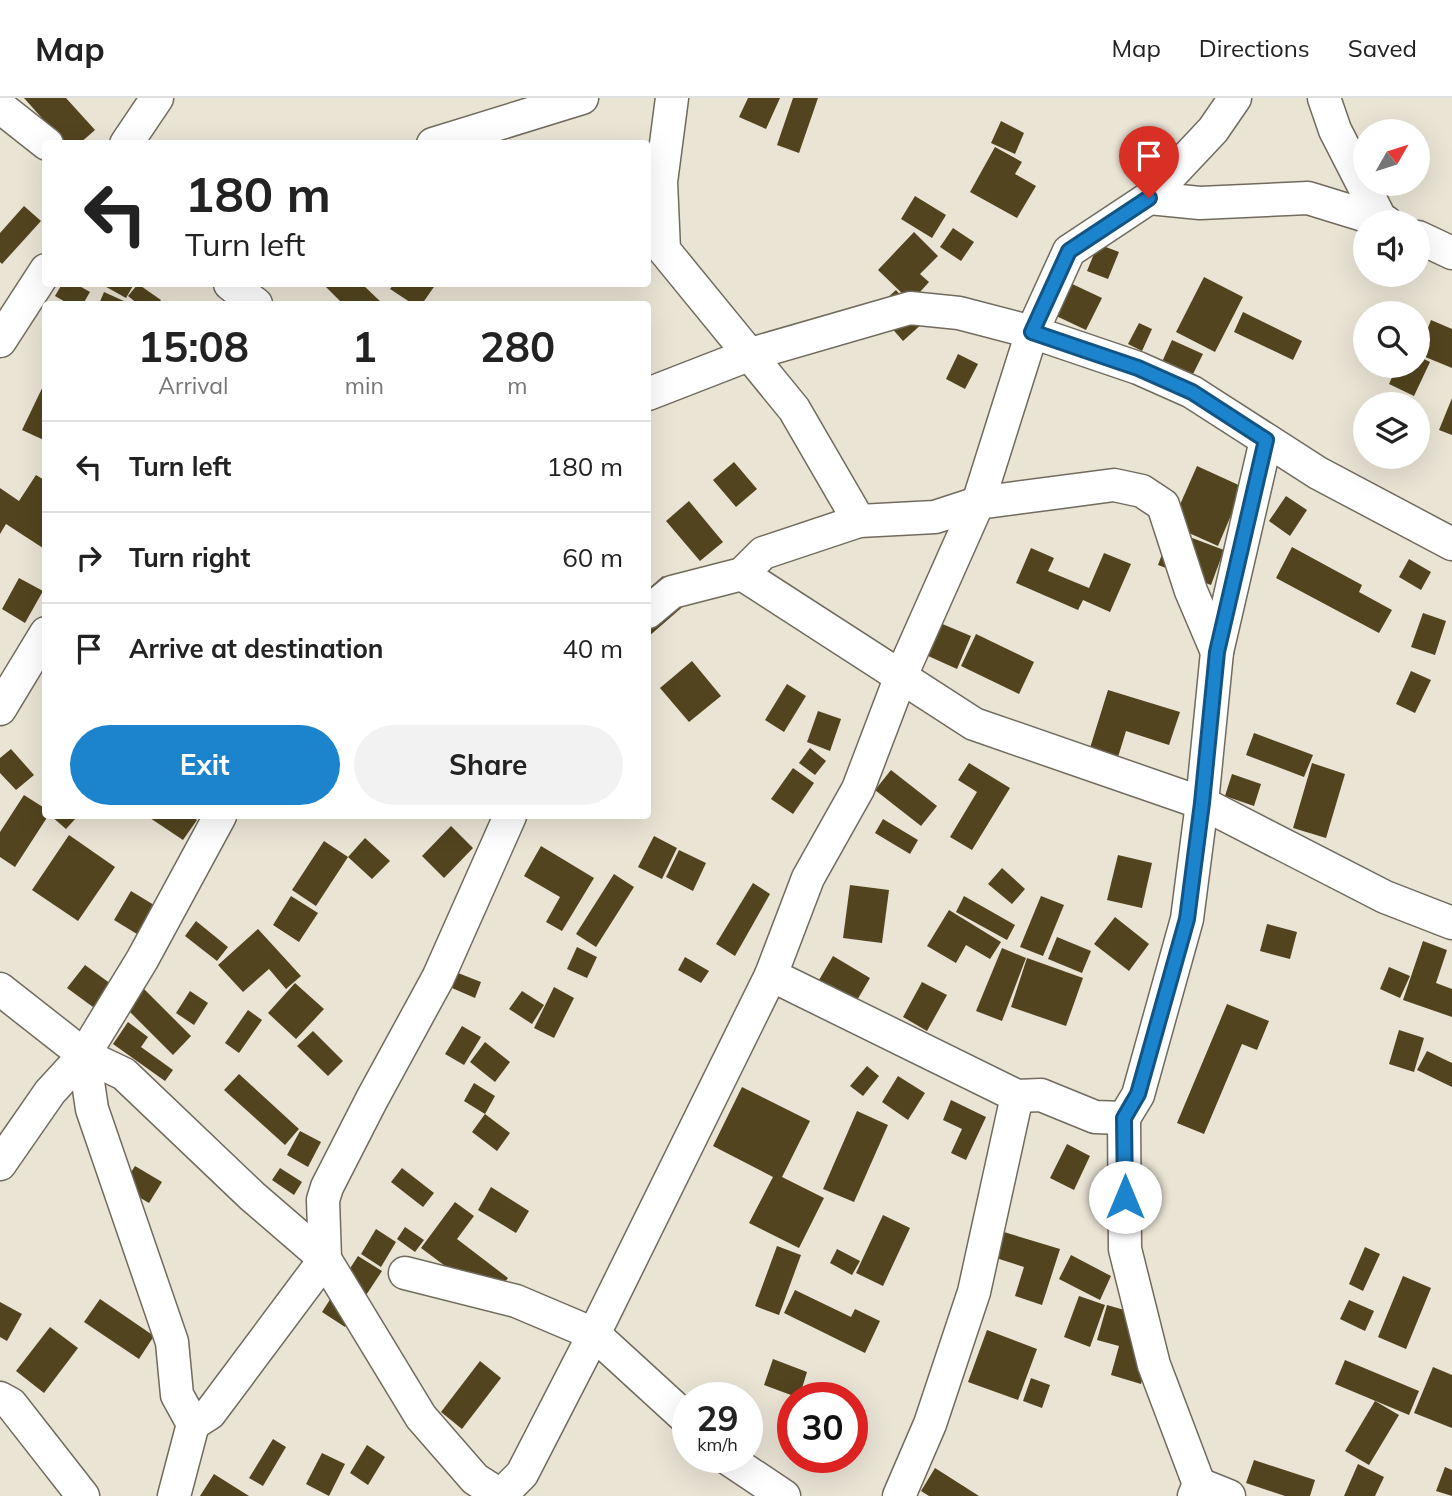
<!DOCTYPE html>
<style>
:root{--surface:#fff;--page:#f2f2f2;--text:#222;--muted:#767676;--line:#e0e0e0;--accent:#1c83cd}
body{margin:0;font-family:Mulish,sans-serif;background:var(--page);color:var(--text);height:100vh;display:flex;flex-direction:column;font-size:26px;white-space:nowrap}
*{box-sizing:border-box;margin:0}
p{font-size:23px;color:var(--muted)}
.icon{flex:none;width:38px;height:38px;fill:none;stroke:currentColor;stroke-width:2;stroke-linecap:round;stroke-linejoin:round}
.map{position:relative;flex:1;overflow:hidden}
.details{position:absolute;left:42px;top:203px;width:609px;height:518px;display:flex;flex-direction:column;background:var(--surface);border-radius:7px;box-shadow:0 7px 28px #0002}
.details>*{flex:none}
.top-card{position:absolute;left:42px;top:42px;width:609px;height:147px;border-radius:7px;box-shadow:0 7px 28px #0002;background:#fff;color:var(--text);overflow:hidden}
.needle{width:46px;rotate:51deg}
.fabs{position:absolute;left:1353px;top:21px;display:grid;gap:14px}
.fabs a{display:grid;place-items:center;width:77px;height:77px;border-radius:50%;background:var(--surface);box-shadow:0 7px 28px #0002;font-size:35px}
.speed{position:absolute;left:672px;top:1284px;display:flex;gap:14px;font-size:35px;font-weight:700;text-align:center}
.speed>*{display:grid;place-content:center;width:91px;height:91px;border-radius:50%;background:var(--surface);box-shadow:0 7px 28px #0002;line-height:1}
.speed small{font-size:18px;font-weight:400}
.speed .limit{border:10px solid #d22;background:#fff;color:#111}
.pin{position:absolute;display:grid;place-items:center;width:60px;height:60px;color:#fff;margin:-72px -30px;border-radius:50% 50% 50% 0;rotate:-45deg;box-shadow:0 0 7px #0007}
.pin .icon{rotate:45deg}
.me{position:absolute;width:77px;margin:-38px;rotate:0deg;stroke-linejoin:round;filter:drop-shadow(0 0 5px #0008)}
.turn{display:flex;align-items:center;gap:24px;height:147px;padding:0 28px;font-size:32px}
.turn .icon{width:91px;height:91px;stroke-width:2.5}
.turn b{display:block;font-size:49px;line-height:60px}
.eta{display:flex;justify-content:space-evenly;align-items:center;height:119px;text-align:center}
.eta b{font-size:42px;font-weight:700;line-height:49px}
.primary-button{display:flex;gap:14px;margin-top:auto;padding:14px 28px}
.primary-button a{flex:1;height:80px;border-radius:42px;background:var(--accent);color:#fff;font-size:28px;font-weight:700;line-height:80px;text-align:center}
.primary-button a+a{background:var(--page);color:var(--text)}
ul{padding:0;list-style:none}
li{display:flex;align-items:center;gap:21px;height:91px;padding:0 28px;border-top:2px solid var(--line)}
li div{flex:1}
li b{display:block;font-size:26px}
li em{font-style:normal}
header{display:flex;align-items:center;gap:42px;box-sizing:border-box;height:98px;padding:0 35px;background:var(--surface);border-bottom:2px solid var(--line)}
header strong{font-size:33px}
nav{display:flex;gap:38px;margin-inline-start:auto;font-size:24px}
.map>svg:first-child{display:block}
.building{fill:#52441e}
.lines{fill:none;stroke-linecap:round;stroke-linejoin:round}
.minor-casing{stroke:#716b5e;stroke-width:35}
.minor{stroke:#fff;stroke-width:32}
.route-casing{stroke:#125585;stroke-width:18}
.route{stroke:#1c83cd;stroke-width:12}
</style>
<header>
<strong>Map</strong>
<nav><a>Map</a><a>Directions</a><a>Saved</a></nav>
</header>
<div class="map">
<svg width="1452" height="1398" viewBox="0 0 1452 1398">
<rect width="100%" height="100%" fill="#eae4d5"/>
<g class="building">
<polygon points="24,0 66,0 95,32 79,46 65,46"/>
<polygon points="748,0 780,0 766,31 739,19"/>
<polygon points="793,0 818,0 799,55 777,47"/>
<polygon points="1001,23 1024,35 1015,56 991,45"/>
<polygon points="995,49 1022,64 1015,76 1036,88 1017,120 970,94"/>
<polygon points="915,98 946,117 932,140 901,121"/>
<polygon points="24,108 41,123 2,166 0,164 0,135"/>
<polygon points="953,130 974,144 961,163 940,149"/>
<polygon points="914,134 938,158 920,176 929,184 911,204 878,172"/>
<polygon points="1098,146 1119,154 1108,181 1087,173"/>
<polygon points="1204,179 1243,199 1215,254 1176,234"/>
<polygon points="1068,184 1102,200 1086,232 1052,216"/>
<polygon points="62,186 76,186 90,194 83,206 69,206 55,198"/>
<polygon points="101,186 134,186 126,200"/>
<polygon points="138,186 161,202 158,206 138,206 128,198"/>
<polygon points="323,186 362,186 383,206 343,206"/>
<polygon points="394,186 436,186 422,206 413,206 390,191"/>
<polygon points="896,192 924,224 903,243 875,211"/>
<polygon points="104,194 126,204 125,206 99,206"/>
<polygon points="1243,214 1302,243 1293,262 1234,234"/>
<polygon points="1431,222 1452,231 1452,270 1418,256"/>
<polygon points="1139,225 1152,231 1142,253 1128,246"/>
<polygon points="1172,242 1203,256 1191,280 1161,266"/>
<polygon points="958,256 978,266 965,291 946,281"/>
<polygon points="1418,258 1430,264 1414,298 1389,286 1397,268 1418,268"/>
<polygon points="46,282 46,343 22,332"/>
<polygon points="1452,300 1452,337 1439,332"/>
<polygon points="734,364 757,391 736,409 713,382"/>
<polygon points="1197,368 1243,389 1218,448 1171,427"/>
<polygon points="36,377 46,383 46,452 6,426 0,436 0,390 19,403"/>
<polygon points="1286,398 1307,412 1290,438 1269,423"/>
<polygon points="689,403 723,444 700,463 666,423"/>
<polygon points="1171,432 1224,452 1211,487 1158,467"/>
<polygon points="1292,449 1362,487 1359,494 1392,512 1379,535 1276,480"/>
<polygon points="1031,450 1054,460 1048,473 1089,490 1104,455 1131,466 1110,514 1083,502 1078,512 1016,485"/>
<polygon points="1409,461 1431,474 1421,492 1399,479"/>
<polygon points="663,478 687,505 648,539 648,491"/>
<polygon points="19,480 43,493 25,525 2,511"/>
<polygon points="1423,515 1446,523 1435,557 1411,549"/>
<polygon points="940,525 971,538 957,571 926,557"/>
<polygon points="976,536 1034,564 1019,596 961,568"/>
<polygon points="692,563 721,598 689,624 660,590"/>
<polygon points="1411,573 1431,582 1415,615 1396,606"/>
<polygon points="787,586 806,598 784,634 765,622"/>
<polygon points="1108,592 1180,614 1169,647 1126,633 1118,659 1090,650"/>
<polygon points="818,613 841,621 830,653 807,644"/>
<polygon points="1254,635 1313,657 1304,679 1246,657"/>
<polygon points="810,650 826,663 815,677 799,665"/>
<polygon points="11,651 34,677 16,692 0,675 0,660"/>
<polygon points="969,665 1010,690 972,752 950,739 977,694 958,682"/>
<polygon points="1312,665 1345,676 1326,740 1293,730"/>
<polygon points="793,670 814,685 793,716 771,701"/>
<polygon points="891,672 937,708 921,728 875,692"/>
<polygon points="1232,676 1261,686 1254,708 1225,698"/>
<polygon points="24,697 46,711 46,718 48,718 15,769 0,759 0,734"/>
<polygon points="51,718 73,718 76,720 66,731"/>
<polygon points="147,718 191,718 197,722 183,742"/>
<polygon points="883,721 918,742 910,756 875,735"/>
<polygon points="451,728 473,750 444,780 422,758"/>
<polygon points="69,737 115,769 78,823 32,792"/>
<polygon points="654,738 677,750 662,781 638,769"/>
<polygon points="365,740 390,763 372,781 348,759"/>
<polygon points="324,743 348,759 316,808 292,792"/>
<polygon points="541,748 594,780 562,833 546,824 560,799 524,778"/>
<polygon points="679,752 706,765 693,793 666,779"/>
<polygon points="1118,757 1152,765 1142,810 1107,802"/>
<polygon points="1002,770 1025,791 1012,806 988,786"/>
<polygon points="614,776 634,789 596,849 576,836"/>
<polygon points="753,785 770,796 735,858 716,846"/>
<polygon points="850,787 889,792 882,845 843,840"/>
<polygon points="131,793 154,807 137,836 114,822"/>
<polygon points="291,798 318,815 299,844 273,827"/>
<polygon points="964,798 1015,827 1007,842 956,814"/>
<polygon points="1041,798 1064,807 1043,858 1020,849"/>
<polygon points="949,812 1001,844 990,861 966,847 956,865 927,848"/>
<polygon points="1115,819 1149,846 1129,873 1094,846"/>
<polygon points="196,823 228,849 217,863 185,838"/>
<polygon points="1267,826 1297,834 1290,861 1260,853"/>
<polygon points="258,831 301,878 286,891 269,871 243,894 218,867"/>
<polygon points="1057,839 1091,853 1082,875 1048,861"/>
<polygon points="1423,843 1447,852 1436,885 1452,891 1452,919 1403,902"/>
<polygon points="577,849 597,859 587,880 567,871"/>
<polygon points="1002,850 1026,860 1002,923 976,913"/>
<polygon points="833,858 870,880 856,904 819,882"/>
<polygon points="685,859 709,873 701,885 678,872"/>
<polygon points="1027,860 1083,880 1066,928 1011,909"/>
<polygon points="85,867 111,886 93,909 67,890"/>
<polygon points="1389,869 1410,878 1400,900 1380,891"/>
<polygon points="458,875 481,884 475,900 452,890"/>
<polygon points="922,884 947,897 927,933 903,919"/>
<polygon points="295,885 324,911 296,941 268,915"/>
<polygon points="554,889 574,900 554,940 534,930"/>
<polygon points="143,890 191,938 173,957 125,909"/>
<polygon points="190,893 208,905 194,927 176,915"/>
<polygon points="522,893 544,907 532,926 509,911"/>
<polygon points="1227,906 1269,923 1257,952 1242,946 1204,1036 1177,1025"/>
<polygon points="248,912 262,922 239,955 225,945"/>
<polygon points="128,924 148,939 141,949 173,972 165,983 113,946"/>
<polygon points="462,928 481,939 464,967 445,956"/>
<polygon points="1399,932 1424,940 1414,974 1389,966"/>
<polygon points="313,933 343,963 328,978 297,948"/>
<polygon points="485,944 510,964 495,984 470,964"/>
<polygon points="1427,953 1452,965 1452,989 1417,972"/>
<polygon points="867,968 879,978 863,998 850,988"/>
<polygon points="239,976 299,1031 285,1047 224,992"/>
<polygon points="898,978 925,995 908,1022 882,1004"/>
<polygon points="474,985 495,998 485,1016 464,1003"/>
<polygon points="742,989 810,1023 782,1079 824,1100 799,1150 749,1125 773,1079 713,1048"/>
<polygon points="951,1002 986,1019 966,1062 951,1055 962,1031 943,1022"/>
<polygon points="857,1013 888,1027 854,1104 823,1091"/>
<polygon points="485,1016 510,1035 497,1053 472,1034"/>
<polygon points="300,1033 321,1044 308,1069 287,1057"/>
<polygon points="1067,1046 1090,1058 1074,1092 1050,1080"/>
<polygon points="135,1068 162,1084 149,1105 122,1089"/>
<polygon points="280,1070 302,1084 294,1097 272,1082"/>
<polygon points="402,1070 434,1095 423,1109 391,1084"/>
<polygon points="491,1089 529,1113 516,1135 478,1112"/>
<polygon points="455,1104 474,1118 457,1141 508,1180 491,1202 421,1150"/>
<polygon points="883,1117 910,1130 883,1188 856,1175"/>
<polygon points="405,1129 424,1142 415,1154 397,1141"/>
<polygon points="376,1131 396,1144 381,1169 361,1156"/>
<polygon points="1004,1134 1060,1151 1042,1207 1015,1198 1024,1169 996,1160"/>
<polygon points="777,1148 801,1157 779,1217 755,1208"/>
<polygon points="1365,1149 1380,1156 1363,1193 1349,1186"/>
<polygon points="837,1151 860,1163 852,1177 830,1165"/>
<polygon points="1071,1157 1111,1178 1100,1202 1059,1181"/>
<polygon points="358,1158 382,1173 345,1229 322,1214"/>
<polygon points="1403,1178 1431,1190 1406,1251 1378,1239"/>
<polygon points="795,1192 851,1219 855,1211 880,1223 865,1255 784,1215"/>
<polygon points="1079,1198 1105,1207 1090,1249 1064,1239"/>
<polygon points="100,1201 154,1238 139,1261 84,1224"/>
<polygon points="1349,1202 1374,1213 1365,1233 1340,1221"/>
<polygon points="0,1204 22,1216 7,1243 0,1239"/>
<polygon points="1107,1207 1159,1222 1141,1286 1111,1277 1119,1248 1097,1242"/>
<polygon points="50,1229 78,1250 44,1295 16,1273"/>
<polygon points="987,1232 1037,1251 1018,1302 968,1284"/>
<polygon points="773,1261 807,1274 799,1300 764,1287"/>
<polygon points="1345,1262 1419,1293 1409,1317 1335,1286"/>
<polygon points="480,1263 501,1280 462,1331 441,1314"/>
<polygon points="1433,1269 1452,1277 1452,1330 1414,1315"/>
<polygon points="1031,1280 1050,1287 1042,1310 1023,1303"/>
<polygon points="1375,1303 1399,1317 1369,1367 1345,1353"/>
<polygon points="273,1341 286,1349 263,1388 249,1380"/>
<polygon points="367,1347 385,1359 368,1387 350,1375"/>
<polygon points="322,1355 345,1366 329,1398 306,1386"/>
<polygon points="1254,1362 1315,1382 1310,1398 1285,1398 1246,1385"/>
<polygon points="1358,1366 1384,1379 1375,1398 1344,1398"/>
<polygon points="1445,1369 1452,1372 1452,1398 1436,1393"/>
<polygon points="935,1370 979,1398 929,1398 921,1393"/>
<polygon points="214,1376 249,1398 200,1398"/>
</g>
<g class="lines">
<g class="minor-casing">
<g id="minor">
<polyline points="672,0 661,84 664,152 794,311 859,423"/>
<polyline points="1324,0 1335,32 1381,122"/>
<polyline points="0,9 47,46"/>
<polyline points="126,46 157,0"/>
<polyline points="433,46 582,0"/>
<polyline points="1149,100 1200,105 1308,100 1386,124"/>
<polyline points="1418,139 1452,155"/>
<polyline points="230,186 256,206"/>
<polyline points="0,243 46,172"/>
<polyline points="648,296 751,256 910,210 959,215 1032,234 1138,270 1192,294 1318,375 1452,446"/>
<polyline points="742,476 974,626 1202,705 1385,799 1452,825"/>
<polyline points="648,514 672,494 742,476 763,455 859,423 935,419 978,405 1114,387 1142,393 1163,407 1191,493 1217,554"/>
<polyline points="0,611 46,535"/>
<polyline points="771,877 1017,998 1041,997 1095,1019 1124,1020"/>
<polyline points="0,891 84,957 124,976 252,1098 325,1161 421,1319 475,1381 500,1397"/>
<polyline points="84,957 92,1011 172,1244 177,1297 193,1326 174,1398"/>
<polyline points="0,1066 50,994 84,957 142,862 220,718"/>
<polyline points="405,1175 516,1203 594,1236 688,1322"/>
<polyline points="0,1300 11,1306 83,1398"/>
<polyline points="193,1326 210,1315 325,1161 323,1102 327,1089 372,1001 438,880 510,718"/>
<polyline points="727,1360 784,1398"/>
<polyline points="1199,1386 1229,1398"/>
<polyline points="500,1398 522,1376 594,1236 771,877 808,780 858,691 901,578 978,405 1032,234 1069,153 1149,100 1213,32 1235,0"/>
<polyline points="899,1398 930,1326 974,1194 1017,998"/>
<polyline points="1194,1398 1199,1386 1154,1267 1125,1151 1124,1020 1138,997 1187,821 1202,705 1217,554 1266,342"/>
</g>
</g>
<use href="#minor" class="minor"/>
</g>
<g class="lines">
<g class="route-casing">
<polyline id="route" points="1125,1099 1124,1020 1138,996 1187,821 1202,705 1217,554 1266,342 1192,294 1138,270 1032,234 1069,153 1149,100"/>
</g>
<use href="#route" class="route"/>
</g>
</svg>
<div class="fabs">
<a><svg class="needle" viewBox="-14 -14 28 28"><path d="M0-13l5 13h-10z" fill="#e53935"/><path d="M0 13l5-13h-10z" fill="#767676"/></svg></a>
<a><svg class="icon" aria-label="sound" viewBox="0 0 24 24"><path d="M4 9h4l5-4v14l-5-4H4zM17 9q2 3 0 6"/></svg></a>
<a><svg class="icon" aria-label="search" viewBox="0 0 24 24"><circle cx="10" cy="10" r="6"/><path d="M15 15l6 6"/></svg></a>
<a><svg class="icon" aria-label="layers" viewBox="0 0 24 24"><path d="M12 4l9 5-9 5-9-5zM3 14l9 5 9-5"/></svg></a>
</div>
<div class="speed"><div>29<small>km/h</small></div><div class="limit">30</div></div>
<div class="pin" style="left:1149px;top:100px;background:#d93025"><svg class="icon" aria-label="arrive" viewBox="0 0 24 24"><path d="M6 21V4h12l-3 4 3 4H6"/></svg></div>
<svg class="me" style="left:1125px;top:1099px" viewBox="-20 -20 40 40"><circle r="19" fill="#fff"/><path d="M0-13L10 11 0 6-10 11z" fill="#1c83cd"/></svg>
<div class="top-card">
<div class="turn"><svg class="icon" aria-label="left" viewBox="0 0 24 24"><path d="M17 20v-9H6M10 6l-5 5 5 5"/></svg><div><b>180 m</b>Turn left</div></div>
</div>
<section class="details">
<div class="eta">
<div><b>15:08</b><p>Arrival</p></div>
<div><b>1</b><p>min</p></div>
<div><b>280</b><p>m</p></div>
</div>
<ul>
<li><svg class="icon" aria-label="left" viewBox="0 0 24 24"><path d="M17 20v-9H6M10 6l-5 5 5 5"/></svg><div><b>Turn left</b></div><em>180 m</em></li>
<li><svg class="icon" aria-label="right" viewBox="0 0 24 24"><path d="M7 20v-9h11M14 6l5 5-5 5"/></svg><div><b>Turn right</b></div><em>60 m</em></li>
<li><svg class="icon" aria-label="arrive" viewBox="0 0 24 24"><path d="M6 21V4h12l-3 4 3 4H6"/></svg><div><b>Arrive at destination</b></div><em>40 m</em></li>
</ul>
<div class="primary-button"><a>Exit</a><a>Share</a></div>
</section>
</div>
